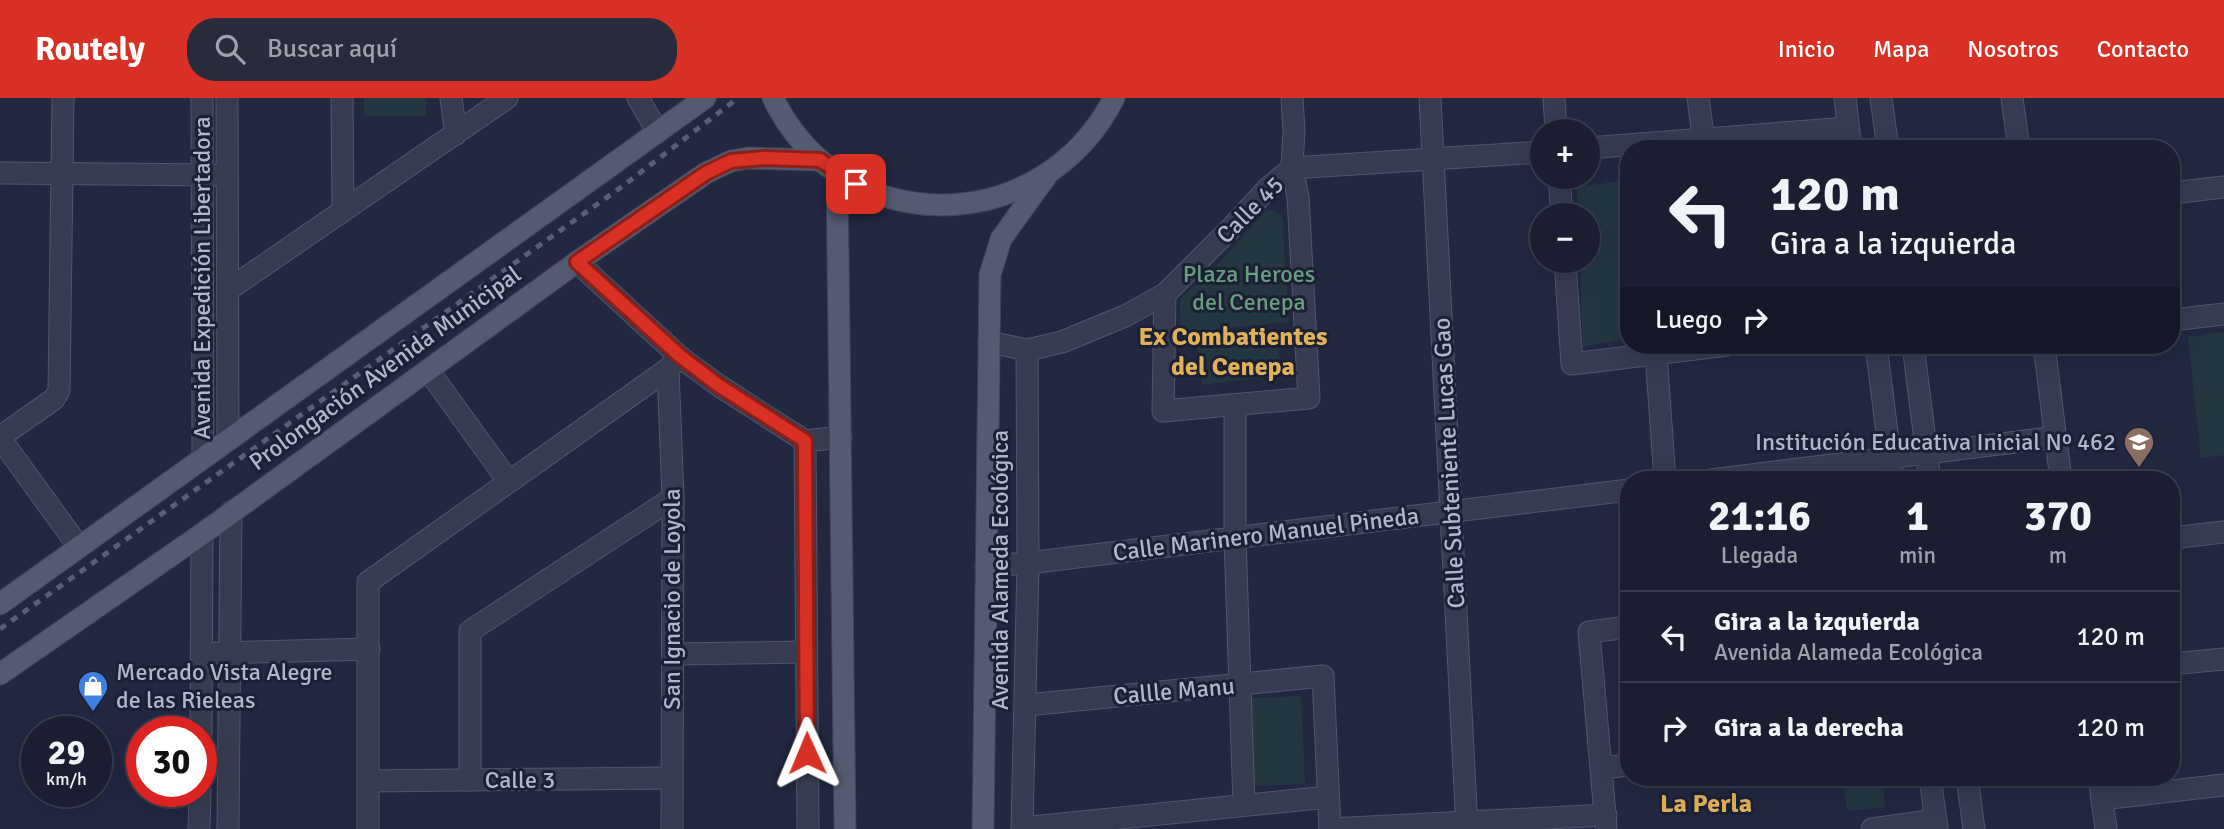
<!DOCTYPE html>
<html lang="es">
<meta charset="utf-8">
<style>
:root{--surface:#1a1e30;--page:#272b3c;--text:#f1f3f6;--muted:#9fa2ab;--line:#383c4c;--accent:#d93025}
body{margin:0;font-family:Signika,sans-serif;background:var(--page);color:var(--text);height:100vh;display:flex;flex-direction:column;font-size:26px;white-space:nowrap}
*{box-sizing:border-box;margin:0}
p{font-size:23px;color:var(--muted)}
.icon{flex:none;width:38px;height:38px;fill:none;stroke:currentColor;stroke-width:2;stroke-linecap:round;stroke-linejoin:round}
.map{position:relative;flex:1;overflow:hidden}
.side{position:absolute;left:1620px;top:373px;width:560px;height:315px;display:flex;flex-direction:column;background:var(--surface);border-radius:28px;box-shadow:0 7px 28px #0002,0 0 0 2px var(--line)}
.side>*{flex:none}
.top-card{position:absolute;left:1620px;top:42px;width:560px;height:214px;border-radius:28px;box-shadow:0 7px 28px #0002,0 0 0 2px var(--line);background:#1a1e30;color:var(--text);overflow:hidden}
.buttons{position:absolute;left:1530px;top:21px;display:grid;gap:14px}
.buttons a{display:grid;place-items:center;width:70px;height:70px;border-radius:50%;background:var(--surface);box-shadow:0 7px 28px #0002,0 0 0 2px var(--line);font-size:35px}
.speed{position:absolute;left:21px;top:618px;display:flex;gap:14px;font-size:35px;font-weight:700;text-align:center}
.speed>*{display:grid;place-content:center;width:91px;height:91px;border-radius:50%;background:var(--surface);box-shadow:0 7px 28px #0002,0 0 0 2px var(--line);line-height:1}
.speed small{font-size:18px;font-weight:400}
.speed .limit{border:10px solid #d22;background:#fff;color:#111}
.pin{position:absolute;display:grid;place-items:center;width:60px;height:60px;color:#fff;margin:-30px;border-radius:14px;box-shadow:0 4px 10px #0006}
.me{position:absolute;width:77px;margin:-38px;rotate:359deg;stroke-linejoin:round;filter:drop-shadow(0 0 5px #0008)}
.turn{display:flex;align-items:center;gap:24px;height:147px;padding:0 35px;font-size:32px}
.turn .icon{width:91px;height:91px;stroke-width:2.5}
.turn b{display:block;font-size:49px;line-height:60px}
.then{display:flex;align-items:center;height:66px;padding:0 35px;background:#0003;gap:14px;font-size:26px}
.eta{display:flex;justify-content:space-evenly;align-items:center;height:119px;text-align:center}
.eta b{font-size:42px;font-weight:700;line-height:49px}
ul{padding:0;list-style:none}
li{display:flex;align-items:center;gap:21px;height:91px;padding:0 35px;border-top:2px solid var(--line)}
li div{flex:1}
li b{display:block;font-size:26px}
li em{font-style:normal}
header{display:flex;align-items:center;gap:42px;box-sizing:border-box;height:98px;padding:0 35px;background:var(--accent);color:#fff}
header strong{font-size:33px}
nav{display:flex;gap:38px;margin-inline-start:auto;font-size:24px}
.search{width:490px;height:63px;background:var(--page);display:flex;align-items:center;gap:18px;box-sizing:border-box;padding:0 24px;border-radius:28px;color:var(--muted);font-size:26px}
.map>svg:first-child{display:block}
.green{fill:#243741}
.lines{fill:none;stroke-linecap:round;stroke-linejoin:round}
.minor-casing{stroke:#51566b;stroke-width:23}
.major-casing{stroke:#3f4459;stroke-width:23}
.minor{stroke:#363b50;stroke-width:21}
.major{stroke:#545a70;stroke-width:21}
.rail{stroke:#585e78;stroke-width:5;stroke-dasharray:7 7;stroke-linecap:butt}
.route-casing{stroke:#8d1f18;stroke-width:18}
.route{stroke:#d93025;stroke-width:12}
.labels{text-anchor:middle;stroke-width:6;stroke-linejoin:round;paint-order:stroke}
.street-label{font-size:24px;fill:#b2b6cb;stroke:#1b2035}
.park-label{font-size:24px;fill:#679e80;stroke:#1b2035}
.poi-label{font-size:24px;fill:#b2b6cb;stroke:#1b2035;text-anchor:end}
.neighbourhood-label{font-size:26px;font-weight:bold;fill:#e0b159;stroke:#1b2035}
</style>
<header>
<strong>Routely</strong>
<div class="search"><svg class="icon" aria-label="search" viewBox="0 0 24 24"><circle cx="10" cy="10" r="6"/><path d="M15 15l6 6"/></svg>Buscar aquí</div>
<nav><a>Inicio</a><a>Mapa</a><a>Nosotros</a><a>Contacto</a></nav>
</header>
<div class="map">
<svg width="2224" height="731" viewBox="0 0 2224 731">
<rect width="100%" height="100%" fill="#222840"/>
<g class="green">
<rect x="364" y="0" width="62" height="18"/>
<polygon points="1629,82 1629,240 1583,249 1580,163 1587,163 1587,117 1578,117 1577,89"/>
<polygon points="1267,111 1282,117 1289,224 1180,235 1180,201 1222,162"/>
<polygon points="2224,234 2224,357 2201,360 2188,239"/>
<polygon points="1277,235 1281,277 1202,287 1197,245"/>
<polygon points="1301,598 1305,686 1250,688 1246,600"/>
<polygon points="1843,679 1882,679 1885,709 1847,713"/>
</g>
<g class="lines">
<g class="minor-casing">
<g id="minor">
<polyline points="202,0 203,360"/>
<polyline points="227,0 228,341"/>
<polyline points="342,0 343,112"/>
<polyline points="451,0 456,36"/>
<polyline points="638,0 657,33"/>
<polyline points="1430,0 1467,731"/>
<polyline points="1554,0 1556,33"/>
<polyline points="1698,0 1705,51"/>
<polyline points="1845,0 1851,51"/>
<polyline points="1881,0 1888,51"/>
<polyline points="2012,0 2019,51"/>
<polyline points="1587,50 1848,30"/>
<polyline points="1292,70 1542,54"/>
<polyline points="0,75 215,77"/>
<polyline points="1559,79 1562,117"/>
<polyline points="2172,95 2224,89"/>
<polyline points="1565,163 1572,266 1728,247"/>
<polyline points="577,164 680,259 718,287 805,343 808,731"/>
<polyline points="228,192 507,0"/>
<polyline points="1165,196 1163,313 1309,300 1298,99 1292,70 1294,32 1292,0"/>
<polyline points="2172,222 2224,216"/>
<polyline points="989,244 1027,252 1062,244 1125,218 1165,196 1232,129 1268,90 1292,70"/>
<polyline points="1876,247 1893,382"/>
<polyline points="1913,247 1930,382"/>
<polyline points="2044,247 2061,382"/>
<polyline points="1656,256 1665,382"/>
<polyline points="668,271 673,400 672,731"/>
<polyline points="428,272 509,384"/>
<polyline points="1235,308 1235,440 1244,707"/>
<polyline points="0,339 54,301 59,293 63,0"/>
<polyline points="0,340 79,449"/>
<polyline points="805,343 841,339"/>
<polyline points="1711,382 2056,339"/>
<polyline points="2172,440 2224,434"/>
<polyline points="986,468 1028,465 1629,392"/>
<polyline points="217,555 369,551"/>
<polyline points="673,556 806,554"/>
<polyline points="2172,566 2224,561"/>
<polyline points="1026,607 1323,578 1330,731"/>
<polyline points="201,634 202,436"/>
<polyline points="1602,670 1629,667"/>
<polyline points="1930,679 1937,731"/>
<polyline points="1967,679 1974,731"/>
<polyline points="2099,679 2106,731"/>
<polyline points="470,682 470,533 673,400"/>
<polyline points="369,683 672,680"/>
<polyline points="2102,701 2224,687"/>
<polyline points="1606,728 1589,534 1629,529"/>
<polyline points="1022,730 1328,699"/>
<polyline points="199,731 200,693"/>
<polyline points="228,731 231,414"/>
<polyline points="368,731 368,484 668,271 680,259"/>
<polyline points="1022,731 1028,465 1027,252"/>
<polyline points="1330,731 1606,717"/>
<polyline points="1872,731 1936,722"/>
</g>
</g>
<g class="major-casing">
<g id="major">
<path d="M773,0C843,144 1042,141 1114,0"/>
<polyline points="837,75 845,731"/>
<polyline points="0,506 705,0"/>
<polyline points="0,576 202,436 577,164 706,75 731,63 748,60 820,62"/>
<polyline points="983,731 990,177 1001,141 1047,77"/>
</g>
</g>
<use href="#minor" class="minor"/>
<use href="#major" class="major"/>
<polyline class="rail" points="0,531 620,90 738,0"/>
</g>
<g class="lines">
<g class="route-casing">
<polyline id="route" points="807,655 805,343 718,287 680,258 577,164 706,75 731,63 765,60 820,62 856,86"/>
</g>
<use href="#route" class="route"/>
</g>
<defs>
<g id="school-pin" transform="scale(1.575)"><path d="M0 17L-7.5 6A9.5 9.5 0 1 1 7.5 6Z" fill="#8d6e63" stroke="#1b2035"/><path d="M0-5L7-2L0 1L-7-2ZM-4 1L0 2.5L4 1V4Q0 6-4 4Z" fill="#fff"/></g>
<g id="shop-pin" transform="scale(1.575)"><path d="M0 17L-7.5 6A9.5 9.5 0 1 1 7.5 6Z" fill="#3f7fe0" stroke="#1b2035"/><path d="M-5-2.5h2.3a2.7 3.5 0 0 1 5.4 0H5L5.5 6h-11ZM-1.5-2.5h3a1.5 2.3 0 0 0-3 0Z" fill="#fff"/></g>
</defs>
<g fill-rule="evenodd">
<use href="#school-pin" x="2139" y="344"/>
<use href="#shop-pin" x="93" y="588"/>
</g>
<g class="labels">
<g class="street-label">
<text transform="translate(1250 112) rotate(-45)" y="8">Calle 45</text>
<text transform="translate(202 180) rotate(-90)" y="8">Avenida Expedición Libertadora</text>
<text transform="translate(385 270) rotate(-36)" y="8">Prolongación Avenida Municipal</text>
<text transform="translate(1449 365) rotate(-93)" y="8">Calle Subteniente Lucas Gao</text>
<text transform="translate(1266 436) rotate(-7)" y="8">Calle Marinero Manuel Pineda</text>
<text transform="translate(1000 472) rotate(-90)" y="8">Avenida Alameda Ecológica</text>
<text transform="translate(672 501) rotate(-90)" y="8">San Ignacio de Loyola</text>
<text transform="translate(1174 593) rotate(-5)" y="8">Callle Manu</text>
<text x="520" y="690">Calle 3</text>
</g>
<g class="park-label">
<text x="1249" y="184">Plaza Heroes<tspan x="1249" dy="28">del Cenepa</tspan></text>
</g>
<g class="poi-label">
<text x="2116" y="352">Institución Educativa Inicial Nº 462</text>
<text x="116" y="582" text-anchor="start">Mercado Vista Alegre<tspan x="116" dy="28">de las Rieleas</tspan></text>
</g>
<g class="neighbourhood-label">
<text x="1233" y="247">Ex Combatientes<tspan x="1233" dy="30">del Cenepa</tspan></text>
<text x="1706" y="714">La Perla</text>
</g>
</g>
</svg>
<div class="buttons">
<a>+</a>
<a>−</a>
</div>
<div class="speed"><div>29<small>km/h</small></div><div class="limit">30</div></div>
<div class="pin" style="left:856px;top:86px;background:#d93025"><svg class="icon" aria-label="arrive" viewBox="0 0 24 24"><path d="M6 21V4h12l-3 4 3 4H6"/></svg></div>
<svg class="me" style="left:807px;top:655px" viewBox="-20 -20 40 40"><path d="M0-17L14 15 0 8-14 15z" fill="#d93025" stroke="#fff" stroke-width="4"/></svg>
<div class="top-card">
<div class="turn"><svg class="icon" aria-label="left" viewBox="0 0 24 24"><path d="M17 20v-9H6M10 6l-5 5 5 5"/></svg><div><b>120 m</b>Gira a la izquierda</div></div>
<div class="then">Luego<svg class="icon" aria-label="right" viewBox="0 0 24 24"><path d="M7 20v-9h11M14 6l5 5-5 5"/></svg></div>
</div>
<section class="side">
<div class="eta">
<div><b>21:16</b><p>Llegada</p></div>
<div><b>1</b><p>min</p></div>
<div><b>370</b><p>m</p></div>
</div>
<ul>
<li><svg class="icon" aria-label="left" viewBox="0 0 24 24"><path d="M17 20v-9H6M10 6l-5 5 5 5"/></svg><div><b>Gira a la izquierda</b><p>Avenida Alameda Ecológica</p></div><em>120 m</em></li>
<li><svg class="icon" aria-label="right" viewBox="0 0 24 24"><path d="M7 20v-9h11M14 6l5 5-5 5"/></svg><div><b>Gira a la derecha</b></div><em>120 m</em></li>
</ul>
</section>
</div>
